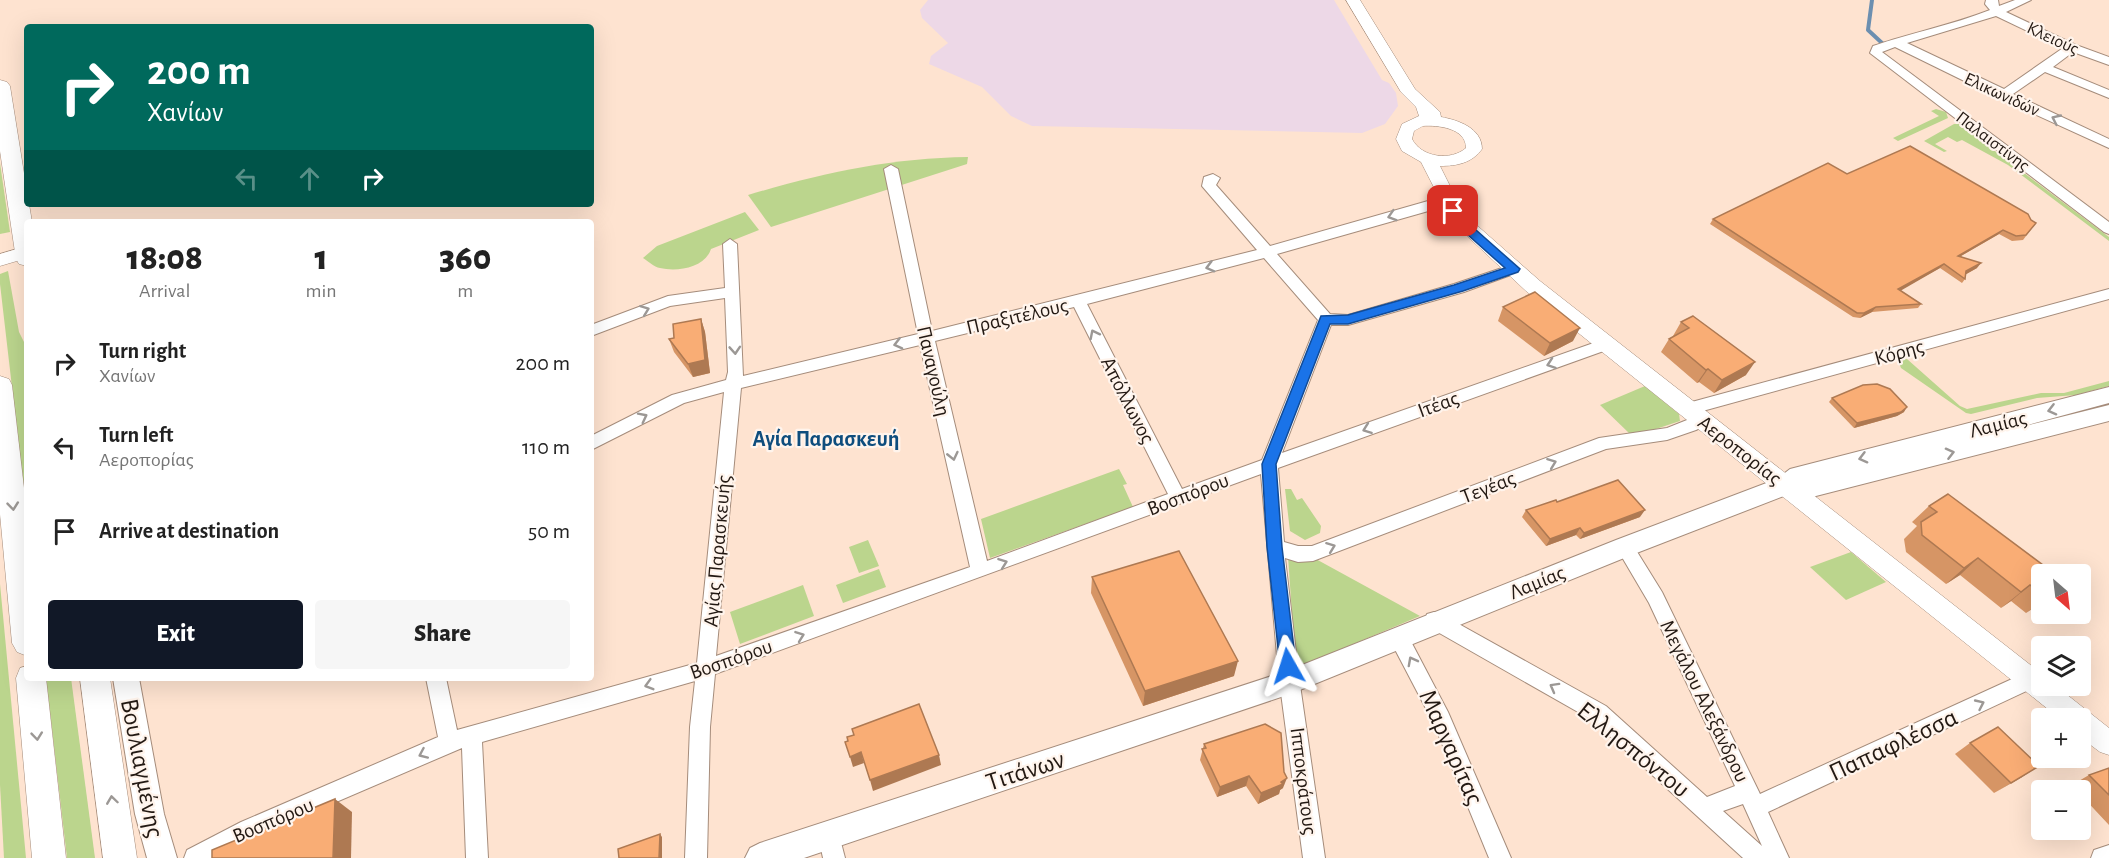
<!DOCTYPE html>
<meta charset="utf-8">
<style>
:root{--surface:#fff;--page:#f6f6f6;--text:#222;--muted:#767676;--accent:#111827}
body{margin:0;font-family:"Alegreya Sans",sans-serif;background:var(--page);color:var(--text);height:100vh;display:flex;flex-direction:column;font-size:22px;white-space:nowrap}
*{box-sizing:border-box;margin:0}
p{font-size:20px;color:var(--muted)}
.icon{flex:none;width:33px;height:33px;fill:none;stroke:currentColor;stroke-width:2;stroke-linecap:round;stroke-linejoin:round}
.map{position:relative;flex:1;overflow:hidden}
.sheet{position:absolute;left:24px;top:219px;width:570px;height:462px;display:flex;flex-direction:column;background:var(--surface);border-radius:6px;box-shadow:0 6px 24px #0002}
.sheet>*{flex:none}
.top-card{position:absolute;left:24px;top:24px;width:570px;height:183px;border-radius:6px;box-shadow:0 6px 24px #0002;background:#00695c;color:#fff;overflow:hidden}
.needle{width:39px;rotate:152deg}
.fabs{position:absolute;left:2031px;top:564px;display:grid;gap:12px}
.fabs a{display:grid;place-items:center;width:60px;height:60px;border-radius:6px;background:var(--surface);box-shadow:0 6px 24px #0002;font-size:30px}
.pin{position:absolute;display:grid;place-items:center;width:51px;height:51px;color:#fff;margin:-26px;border-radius:12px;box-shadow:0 3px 9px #0006}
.me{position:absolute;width:66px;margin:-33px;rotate:354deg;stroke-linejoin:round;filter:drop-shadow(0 0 4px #0008)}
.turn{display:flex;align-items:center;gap:21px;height:126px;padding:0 24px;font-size:27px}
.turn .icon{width:78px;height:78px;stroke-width:2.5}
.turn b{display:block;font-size:42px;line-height:51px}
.lanes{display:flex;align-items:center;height:57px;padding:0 24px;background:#0003;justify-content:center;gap:30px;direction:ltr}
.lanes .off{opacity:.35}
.eta{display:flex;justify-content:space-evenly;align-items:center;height:102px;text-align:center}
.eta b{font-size:36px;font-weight:800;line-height:42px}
.button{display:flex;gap:12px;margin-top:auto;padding:12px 24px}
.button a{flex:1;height:69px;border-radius:6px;background:var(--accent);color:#fff;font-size:24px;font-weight:800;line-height:69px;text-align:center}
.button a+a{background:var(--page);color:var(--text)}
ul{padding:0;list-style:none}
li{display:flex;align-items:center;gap:18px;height:84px;padding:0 24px}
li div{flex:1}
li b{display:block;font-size:22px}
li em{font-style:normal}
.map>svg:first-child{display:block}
.industrial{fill:#edd8e7}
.green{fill:#bbd58d}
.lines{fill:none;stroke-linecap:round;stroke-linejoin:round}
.stream{stroke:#6c8fb0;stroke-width:4}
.minor-casing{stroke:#a58c7b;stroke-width:2}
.tertiary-casing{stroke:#a58c7b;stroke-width:1}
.secondary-casing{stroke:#a58c7b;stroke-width:2}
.primary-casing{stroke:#a58c7b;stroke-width:1}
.minor{fill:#fff;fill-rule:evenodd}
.tertiary{fill:#fff;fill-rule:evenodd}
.secondary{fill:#fff;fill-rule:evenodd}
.primary{fill:#fff;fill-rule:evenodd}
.wall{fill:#d69565}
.shaded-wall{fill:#ae7952}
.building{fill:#f9ad75;stroke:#ae7952;stroke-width:1.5}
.oneway{stroke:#9c9895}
.route{fill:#1a73e8;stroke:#114b97;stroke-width:1.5}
.labels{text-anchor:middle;stroke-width:4.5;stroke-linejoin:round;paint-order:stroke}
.far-street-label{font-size:18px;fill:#231913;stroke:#fff4ec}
.street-label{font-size:21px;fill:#231913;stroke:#fff4ec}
.neighbourhood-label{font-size:22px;font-weight:bold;fill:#0e4d7d;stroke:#fff4ec}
.near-street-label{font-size:26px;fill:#231913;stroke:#fff4ec}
</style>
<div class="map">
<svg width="2109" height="858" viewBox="0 0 2109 858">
<rect width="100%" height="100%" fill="#fee3d0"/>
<polygon class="industrial" points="928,0 1334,0 1382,80 1389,83 1396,93 1398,106 1385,124 1362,133 1032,126 1011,116 982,87 929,64 931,56 948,43 922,18 920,10"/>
<g class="green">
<polygon points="1936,109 1946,112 1948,118 1898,141 1893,138 1939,116 1931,111"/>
<polygon points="1954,124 1959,124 2109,237 2109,241 2008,165 1962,140 1957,142 1948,137 1935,144 1947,151 1944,152 1924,141"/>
<path d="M968,157L967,164L771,227L748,195C822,173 890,158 968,157Z"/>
<polygon points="0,163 10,232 0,234"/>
<path d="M745,212L759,230L711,249C705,268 677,272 660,268C654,267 648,261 643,258L657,246Z"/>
<polygon points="8,271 19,332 27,348 27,516 0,284 0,274"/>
<polygon points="1907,359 1960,406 1967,409 2041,393 2064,393 2109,381 2109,386 2076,395 2037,398 1971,414 1966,413 1901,368 1899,363 1900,360"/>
<polygon points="1645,386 1679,414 1680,421 1647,432 1630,434 1600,405"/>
<polygon points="1119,469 1127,484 1123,485 1133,507 990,558 981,519"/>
<polygon points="1285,489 1291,489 1297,500 1302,498 1321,526 1320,533 1305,540 1290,531"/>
<polygon points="868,540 879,566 859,573 849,547"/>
<polygon points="1851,552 1886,582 1846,600 1810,567"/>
<polygon points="1288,557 1306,562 1314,558 1420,616 1306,664 1299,662 1295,656"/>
<polygon points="879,569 886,587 843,603 836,585"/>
<polygon points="0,584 26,858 4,858 0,785"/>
<polygon points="803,585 814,616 740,644 730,612"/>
<polygon points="46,678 71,678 95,858 67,858"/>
</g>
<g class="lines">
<polyline class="stream" points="1872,0 1868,30 1882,43"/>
<g class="minor-casing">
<g id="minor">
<path d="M1986,0H1998L1999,6L2015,0H2031L2006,12L2076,45L2109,57V65L2073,52L2053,67L2109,90V98L2045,72L2013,94L2109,139V148L1999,98L1895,47L1882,52L2109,222V234L2104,232L1870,53L1873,46C1911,33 1952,25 1990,10L1985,4ZM1996,16L2063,48L2004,89L1907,43Z"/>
<path d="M891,165L898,169L932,331L1257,250L1202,186L1204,177L1213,174L1220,178L1216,185L1270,246L1435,199L1453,198L1455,201L1453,204L1277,254L1330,314L1348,315L1454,284L1514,264L1521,269L1519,272L1464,292L1348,325H1331L1282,453L1602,340H1612L1615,344L1612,348L1278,468L1284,542L1298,546H1312L1599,438L1667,428L1702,414L1708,416L1710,420L1708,424L1696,430L1667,440L1606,449L1313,561L1298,562L1285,558L1299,678L1325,858H1303L1279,678L1261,474L715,674L710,727L707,858H685L690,727L695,681L482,742L488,858H466L462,748L257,836L217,858H184L187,850L241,822L438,737L426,678H446L457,730L697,663L724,392L684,403L591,450V436L672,395L726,380L728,372L725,298L670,306L591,336V325L668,296L725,288L723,244L730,239L737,244L743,376L918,334L884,169ZM1264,258L1318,320L1262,460L1182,489L1087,304ZM1074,307L1168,494L987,561L935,341ZM920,345L970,567L716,656L741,388Z"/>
<polygon points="2109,289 2109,299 1688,415 1682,413 1680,409 1682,405 1688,403"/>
<path d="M1625,540L1631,542L1662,592L1760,794L2023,674L2030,671L2037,674L2040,680L2037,686L1768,812L1789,858H1743L1592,720L1427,626L1425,620L1427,614L1434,612L1441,614L1606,706L1707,797L1735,786L1649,603L1616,547L1619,542ZM1743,804L1762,846L1723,811Z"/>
<polygon points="1399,630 1406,632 1448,712 1511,858 1489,858 1434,724 1389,638 1392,632"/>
<polygon points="829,824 837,827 845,858 823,858 818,835 821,827"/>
<polygon points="2109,845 2109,858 2091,858 2094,850"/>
</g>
</g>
<g class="tertiary-casing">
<g id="tertiary">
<path d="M1346,0H1360L1415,89L1440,112L1441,117C1458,120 1482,128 1482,149C1472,163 1457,166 1440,166L1464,214L1540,281L2042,674V686H2056L2109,728V755L2100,752L2080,737V718H2059L1526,291L1451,221L1421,162L1402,151L1396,139L1402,124L1419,116L1416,107L1401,92ZM1423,126C1438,125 1466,128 1466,148C1451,161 1422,158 1412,139L1414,131Z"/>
<polygon points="27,246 27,258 0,266 0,254"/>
</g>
</g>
<g class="secondary-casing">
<g id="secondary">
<polygon points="2109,387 2109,403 2013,429 2109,405 2109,421 1812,497 1789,494 1634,554 1290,694 804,858 745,858 750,848 760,843 1287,671 1616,540 1777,479 1790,469"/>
<polygon points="113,678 139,678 164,814 177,858 147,858 135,814"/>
</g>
</g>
<g class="primary-casing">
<g id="primary">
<polygon points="0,80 7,82 10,86 27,192 27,204 29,204 32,222 27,222 27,266 19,264 16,259 0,151"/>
<polygon points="0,376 9,379 12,385 27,514 27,656 17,652 12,643 0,514"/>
<polygon points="27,666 27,678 46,678 66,858 32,858 16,678 20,668"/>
<polygon points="80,678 110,678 137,858 103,858"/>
</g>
</g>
<use href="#minor" class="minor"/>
<use href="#tertiary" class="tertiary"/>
<use href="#secondary" class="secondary"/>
<use href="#primary" class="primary"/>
</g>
<g class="wall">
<polygon points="1847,174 2031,220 2036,223 2023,240 2012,241 1999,234 1961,256 1977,268 1966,274 1965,279 1962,283 1940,268 1900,290 1921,304 1918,308 1872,312 1860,318 1853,317 1710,224 1713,219"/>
<polygon points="1503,307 1573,341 1544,356 1498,321"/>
<polygon points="701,319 705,332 710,373 693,377 674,352 669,339 674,338"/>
<polygon points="1681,322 1746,375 1714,393 1699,382 1697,383 1661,352 1669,339 1674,336 1673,336"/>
<polygon points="1832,398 1904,412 1897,416 1854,428 1829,402"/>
<polygon points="1557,502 1640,517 1580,539 1576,535 1546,546 1522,517 1526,510"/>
<polygon points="1929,506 2042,574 2042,602 2026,613 2011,601 2001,608 1960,575 1946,584 1906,552 1904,539 1917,526 1912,522"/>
<polygon points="1092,577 1234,676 1143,706 1091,593"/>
<polygon points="1970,743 2022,777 1994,793 1955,754"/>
<polygon points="1204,744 1283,788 1280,790 1279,794 1258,804 1246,786 1217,797 1200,760"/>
<polygon points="2109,768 2109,825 2080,794 2080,790 2077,790 2072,785 2089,775"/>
</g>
<g class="shaded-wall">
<polygon points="2003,230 1999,234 1954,260 1958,256"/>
<polygon points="1981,263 1977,268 1963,276 1966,271"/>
<polygon points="1944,264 1940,268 1895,294 1898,289"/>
<polygon points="1876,307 1872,312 1860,318 1864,313"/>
<polygon points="701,319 705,332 710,373 693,377 688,364"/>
<polygon points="1580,328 1573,341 1544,356 1550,343"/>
<polygon points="1755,362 1746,375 1714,393 1722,380"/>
<polygon points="1708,369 1699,382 1697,383 1706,370"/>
<polygon points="1907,407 1904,412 1897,416 1854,428 1857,423"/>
<polygon points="1645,510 1640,517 1580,539 1584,533"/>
<polygon points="1580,528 1576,535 1546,546 1550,539"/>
<polygon points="1978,558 1960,575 1946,584 1964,568"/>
<polygon points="2030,585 2011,601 2001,608 2021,592"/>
<polygon points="2042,601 2042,602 2040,604 2026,613"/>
<polygon points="1238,661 1234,676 1143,706 1145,691"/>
<polygon points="861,752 864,763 853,767 850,757"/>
<polygon points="939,755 941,765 873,791 870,780"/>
<polygon points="2039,766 2022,777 1994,793 2011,783"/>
<polygon points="1249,776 1246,786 1217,797 1220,787"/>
<polygon points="1287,778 1283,788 1280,790 1279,794 1258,804 1261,793"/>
<polygon points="335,799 352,812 351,858 333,858"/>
<polygon points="660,834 662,837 662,858 659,858"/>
</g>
<g class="building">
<polygon points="1910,146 2028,214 2031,220 2036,223 2026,235 2016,236 2003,230 1958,256 1981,263 1966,271 1965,279 1944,264 1898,289 1921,304 1876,307 1864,313 1857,313 1713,219 1828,163 1847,174"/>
<polygon points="1535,292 1580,328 1550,343 1503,307"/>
<polygon points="1693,316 1755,362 1722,380 1708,369 1706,370 1669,339 1689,328 1681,322"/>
<polygon points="701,319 705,360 688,364 669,339 674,338 673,324"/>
<polygon points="1877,384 1890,389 1907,407 1901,412 1857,423 1832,398 1863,385"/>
<polygon points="1618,480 1645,510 1584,533 1580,528 1550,539 1526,510 1556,500 1557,502"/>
<polygon points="1948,494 2055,574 2042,574 2042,594 2030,585 2021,592 1978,558 1964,568 1922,535 1921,522 1937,512 1929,506"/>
<polygon points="1179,551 1238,661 1145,691 1092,577"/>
<polygon points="919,704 939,755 870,780 861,752 850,757 845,742 848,741 847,737 854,735 852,729"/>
<polygon points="1265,724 1281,733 1284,772 1287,778 1281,782 1283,784 1261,793 1249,776 1220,787 1202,749 1206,748 1204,744"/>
<polygon points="1998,727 2039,766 2011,783 1970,743"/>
<polygon points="2109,768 2109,795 2089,775"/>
<polygon points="335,799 333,858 212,858 212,850"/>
<polygon points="660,834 659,858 619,858 618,849"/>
</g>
<defs><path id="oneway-chevron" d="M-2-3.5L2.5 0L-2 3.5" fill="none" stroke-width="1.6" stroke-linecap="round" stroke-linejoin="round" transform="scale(1.5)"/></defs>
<g class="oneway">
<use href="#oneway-chevron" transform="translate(2056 119) rotate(-155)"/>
<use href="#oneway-chevron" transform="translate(1392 216) rotate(163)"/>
<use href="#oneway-chevron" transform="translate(1210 267) rotate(165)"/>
<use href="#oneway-chevron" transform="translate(645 310) rotate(-21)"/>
<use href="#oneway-chevron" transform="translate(1094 334) rotate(-117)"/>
<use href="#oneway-chevron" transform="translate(898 344) rotate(166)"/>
<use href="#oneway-chevron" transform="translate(735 350) rotate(86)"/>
<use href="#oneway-chevron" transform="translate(1551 364) rotate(161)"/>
<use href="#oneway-chevron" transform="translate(2052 410) rotate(166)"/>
<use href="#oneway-chevron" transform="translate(643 417) rotate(-27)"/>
<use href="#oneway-chevron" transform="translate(1367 429) rotate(160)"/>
<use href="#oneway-chevron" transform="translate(1950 453) rotate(-14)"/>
<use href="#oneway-chevron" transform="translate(953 456) rotate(77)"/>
<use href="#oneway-chevron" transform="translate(1863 458) rotate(165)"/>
<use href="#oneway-chevron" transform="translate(1552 463) rotate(-21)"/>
<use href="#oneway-chevron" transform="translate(13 506) rotate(84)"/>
<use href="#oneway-chevron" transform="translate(1331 547) rotate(-21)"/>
<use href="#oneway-chevron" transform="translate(1003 563) rotate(-20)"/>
<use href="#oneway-chevron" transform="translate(800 636) rotate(-20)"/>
<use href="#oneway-chevron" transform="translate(1412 661) rotate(-118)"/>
<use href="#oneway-chevron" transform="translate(649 685) rotate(164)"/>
<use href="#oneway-chevron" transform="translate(1554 687) rotate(-151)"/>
<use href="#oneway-chevron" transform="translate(1980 704) rotate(-25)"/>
<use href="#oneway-chevron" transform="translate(37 736) rotate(84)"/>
<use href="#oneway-chevron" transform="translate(423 754) rotate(156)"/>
<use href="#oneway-chevron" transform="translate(112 800) rotate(-98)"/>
</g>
<polygon class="route" points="1453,208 1457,209 1476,230 1520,269 1518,272 1463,291 1348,324 1330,324 1276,464 1282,547 1296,666 1293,671 1288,673 1282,671 1280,666 1267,547 1262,464 1321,316 1348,315 1454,285 1505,268 1468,235 1449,214 1449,209"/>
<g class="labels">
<g class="far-street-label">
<text transform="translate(2053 38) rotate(25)" y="6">Κλειούς</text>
<text transform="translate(2002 94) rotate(25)" y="6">Ελικωνιδών</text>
<text transform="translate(1993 141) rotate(37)" y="6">Παλαιστίνης</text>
</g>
<g class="street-label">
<text transform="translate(1017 316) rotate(-13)" y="7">Πραξιτέλους</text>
<text transform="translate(1899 352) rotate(-15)" y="7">Κόρης</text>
<text transform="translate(934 371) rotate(77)" y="7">Παναγούλη</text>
<text transform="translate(1128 400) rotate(63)" y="7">Απόλλωνος</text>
<text transform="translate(1438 404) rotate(-20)" y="7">Ιτέας</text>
<text transform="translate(1998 424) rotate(-14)" y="7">Λαμίας</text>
<text transform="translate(1740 450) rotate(38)" y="7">Αεροπορίας</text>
<text transform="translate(1488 487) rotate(-21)" y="7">Τεγέας</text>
<text transform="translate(1188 494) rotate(-21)" y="7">Βοσπόρου</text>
<text transform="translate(717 551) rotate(-85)" y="7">Αγίας Παρασκευής</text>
<text transform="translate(1537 582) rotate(-22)" y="7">Λαμίας</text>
<text transform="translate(731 659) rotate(-19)" y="7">Βοσπόρου</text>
<text transform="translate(1705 701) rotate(64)" y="7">Μεγάλου Αλεξάνδρου</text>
<text transform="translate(1304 781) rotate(83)" y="7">Ιπποκράτους</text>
<text transform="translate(273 820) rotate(-23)" y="7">Βοσπόρου</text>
</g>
<g class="neighbourhood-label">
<text x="826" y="446">Αγία Παρασκευή</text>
</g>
<g class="near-street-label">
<text transform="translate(1893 744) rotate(-25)" y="9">Παπαφλέσσα</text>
<text transform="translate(1452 747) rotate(66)" y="9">Μαργαρίτας</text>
<text transform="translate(1634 749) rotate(39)" y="9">Ελλησπόντου</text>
<text transform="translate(143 768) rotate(79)" y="9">Βουλιαγμένης</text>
<text transform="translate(1025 770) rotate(-18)" y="9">Τιτάνων</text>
</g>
</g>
</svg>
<div class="fabs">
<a><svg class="needle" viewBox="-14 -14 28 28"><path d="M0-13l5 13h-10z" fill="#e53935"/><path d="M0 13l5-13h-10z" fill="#767676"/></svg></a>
<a><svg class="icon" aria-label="layers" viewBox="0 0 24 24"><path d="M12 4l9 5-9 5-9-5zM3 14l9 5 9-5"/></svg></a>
<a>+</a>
<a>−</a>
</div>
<div class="pin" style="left:1453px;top:211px;background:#d93025"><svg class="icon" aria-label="arrive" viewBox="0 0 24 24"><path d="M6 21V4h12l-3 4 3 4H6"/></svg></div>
<svg class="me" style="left:1288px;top:666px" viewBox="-20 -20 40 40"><path d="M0-17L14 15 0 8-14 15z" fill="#1a73e8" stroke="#fff" stroke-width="4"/></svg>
<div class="top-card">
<div class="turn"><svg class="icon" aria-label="right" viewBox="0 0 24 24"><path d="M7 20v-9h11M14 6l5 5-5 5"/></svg><div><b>200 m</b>Χανίων</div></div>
<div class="lanes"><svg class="icon off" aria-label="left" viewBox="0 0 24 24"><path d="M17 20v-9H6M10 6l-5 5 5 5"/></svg><svg class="icon off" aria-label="ahead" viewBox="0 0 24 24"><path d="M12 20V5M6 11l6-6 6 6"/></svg><svg class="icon" aria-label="right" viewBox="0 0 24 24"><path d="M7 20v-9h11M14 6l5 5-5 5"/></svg></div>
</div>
<section class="sheet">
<div class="eta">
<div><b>18:08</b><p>Arrival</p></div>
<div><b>1</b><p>min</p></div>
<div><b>360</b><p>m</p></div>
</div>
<ul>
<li><svg class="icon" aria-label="right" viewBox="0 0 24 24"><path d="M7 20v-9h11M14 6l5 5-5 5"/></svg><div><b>Turn right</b><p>Χανίων</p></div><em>200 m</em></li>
<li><svg class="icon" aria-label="left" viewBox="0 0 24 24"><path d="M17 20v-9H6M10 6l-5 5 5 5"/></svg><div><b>Turn left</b><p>Αεροπορίας</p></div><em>110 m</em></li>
<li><svg class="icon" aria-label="arrive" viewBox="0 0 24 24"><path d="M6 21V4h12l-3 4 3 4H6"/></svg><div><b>Arrive at destination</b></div><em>50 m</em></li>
</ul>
<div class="button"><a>Exit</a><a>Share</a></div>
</section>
</div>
